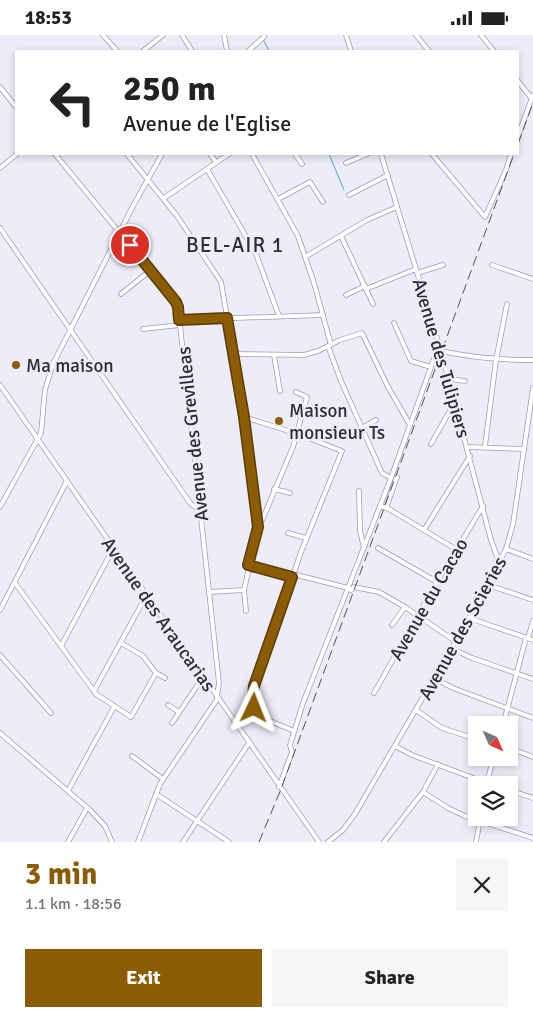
<!DOCTYPE html>
<meta charset="utf-8">
<style>
:root{--surface:#fff;--page:#f6f6f6;--text:#222;--muted:#767676;--accent:#8c5c05}
body{margin:0;font-family:Signika,sans-serif;background:var(--page);color:var(--text);height:100vh;display:flex;flex-direction:column;font-size:19px;white-space:nowrap}
*{box-sizing:border-box;margin:0}
p{font-size:16px;color:var(--muted)}
.icon{flex:none;width:28px;height:28px;fill:none;stroke:currentColor;stroke-width:2;stroke-linecap:round;stroke-linejoin:round}
.map{position:relative;height:807px;overflow:hidden}
.details{display:flex;flex-direction:column;background:var(--surface);flex:1}
.details>*{flex:none}
.banner{position:absolute;left:15px;top:15px;width:504px;height:105px;border-radius:0px;box-shadow:0 2px 8px #0003;background:#fff;color:var(--text);overflow:hidden}
.needle{width:32px;rotate:135deg}
.fabs{position:absolute;left:468px;top:681px;display:grid;gap:10px}
.fabs a{display:grid;place-items:center;width:50px;height:50px;border-radius:0px;background:var(--surface);box-shadow:0 2px 8px #0003;font-size:25px}
.pin{position:absolute;display:grid;place-items:center;width:42px;height:42px;color:#fff;margin:-21px;border:2px solid #fff;border-radius:50%;box-shadow:0 1px 5px #0007}
.me{position:absolute;width:55px;margin:-28px;rotate:2deg;stroke-linejoin:round;filter:drop-shadow(0 0 4px #0008)}
.turn{display:flex;align-items:center;gap:18px;height:105px;padding:0 25px;font-size:22px}
.turn .icon{width:65px;height:65px;stroke-width:2.5}
.turn b{display:block;font-size:35px;line-height:42px}
.round{display:grid;place-items:center;flex:none;width:52px;height:52px;border-radius:0px;background:var(--page)}
.head{display:flex;align-items:center;justify-content:space-between;height:85px;padding:0 25px}
h1{font-size:30px;font-weight:800;line-height:38px;color:var(--accent)}
.action{display:flex;gap:10px;margin-top:auto;padding:10px 25px}
.action a{flex:1;height:58px;border-radius:0px;background:var(--accent);color:#fff;font-size:20px;font-weight:800;line-height:58px;text-align:center}
.action a+a{background:var(--page);color:var(--text)}
.status{display:flex;justify-content:space-between;align-items:center;height:35px;padding:0 25px;background:var(--surface);direction:ltr}
.status svg{height:14px;fill:currentColor}
.map>svg:first-child{display:block}
.lines{fill:none;stroke-linecap:round;stroke-linejoin:round}
.stream{stroke:#52a6c9;stroke-width:1}
.minor-casing{stroke:#9b9ab8;stroke-width:5.5}
.minor{stroke:#fff;stroke-width:4}
.rail{stroke:#51515d;stroke-width:1;stroke-dasharray:10 5;stroke-linecap:butt}
.route-casing{stroke:#5b3c03;stroke-width:12}
.route{stroke:#8c5c05;stroke-width:9}
.poi-dot{fill:#8c5c05;stroke:#ededfa;stroke-width:2}
.labels{text-anchor:middle;stroke-width:5;stroke-linejoin:round;paint-order:stroke}
.street-label{font-size:19px;fill:#2d2d39;stroke:#ededfa}
.poi-label{font-size:19px;fill:#2d2d39;stroke:#ededfa;text-anchor:start}
.quarter-label{font-size:21px;letter-spacing:1px;fill:#2d2d39;stroke:#ededfa}
</style>
<div class="status"><b>18:53</b><svg viewBox="0 0 49 12"><path d="M0 12V9h3v3zM5 12V6h3v6zM10 12V3h3v9zM15 12V0h3v12zM26 1h20v11H26zM47 4h2v5h-2z"/></svg></div>
<div class="map">
<svg width="533" height="807" viewBox="0 0 533 807">
<rect width="100%" height="100%" fill="#ededfa"/>
<g class="lines">
<g class="stream">
<polyline points="263,4 269,16"/>
<polyline points="329,119 344,155"/>
</g>
<g class="minor-casing">
<g id="minor">
<polyline points="103,0 117,16"/>
<polyline points="182,0 192,16"/>
<polyline points="224,0 227,16"/>
<polyline points="346,0 351,16"/>
<polyline points="416,0 429,16"/>
<polyline points="481,0 494,16"/>
<polyline points="143,16 163,0"/>
<polyline points="248,16 264,2 264,0"/>
<polyline points="518,46 532,64"/>
<polyline points="0,52 16,72"/>
<polyline points="518,101 533,60"/>
<polyline points="55,119 174,264 178,272 219,648 217,662"/>
<polyline points="127,119 177,181 221,247 244,382 258,492"/>
<polyline points="210,119 216,127"/>
<polyline points="252,119 298,201 314,248 331,310"/>
<polyline points="295,119 302,129"/>
<polyline points="381,119 441,316 491,505 499,527"/>
<polyline points="432,119 485,182 506,135 511,119"/>
<polyline points="346,128 367,119"/>
<polyline points="0,133 17,119"/>
<polyline points="207,134 256,219 279,281"/>
<polyline points="349,160 388,140"/>
<polyline points="164,163 229,119"/>
<polyline points="278,164 310,147 323,167"/>
<polyline points="0,193 190,468 200,476"/>
<polyline points="341,201 373,269"/>
<polyline points="305,222 367,185 397,172"/>
<polyline points="492,230 533,244"/>
<polyline points="417,238 443,230"/>
<polyline points="366,254 416,234"/>
<polyline points="121,259 151,235"/>
<polyline points="346,260 365,251"/>
<polyline points="179,285 323,280"/>
<polyline points="394,288 411,326 431,332"/>
<polyline points="143,294 180,290"/>
<polyline points="328,311 341,346 382,438 391,443"/>
<path d="M441,316C473,323 500,325 533,325"/>
<polyline points="233,319 304,320 318,316 340,305 362,298 388,352 410,390"/>
<polyline points="274,320 280,356"/>
<polyline points="449,344 465,346"/>
<polyline points="0,350 319,807"/>
<path d="M244,382L298,399L342,416L301,517L253,658C253,668 254,676 263,683L294,696"/>
<polyline points="362,393 376,385"/>
<polyline points="431,409 452,372 456,369"/>
<polyline points="485,411 496,325 507,269"/>
<polyline points="468,412 524,414"/>
<polyline points="274,454 290,458"/>
<polyline points="359,456 360,496 364,513"/>
<polyline points="380,471 389,474 457,515"/>
<polyline points="0,472 41,398 45,355 53,329 133,171 162,119"/>
<polyline points="386,473 397,442"/>
<polyline points="424,495 470,421"/>
<polyline points="288,498 306,503"/>
<polyline points="378,513 437,547"/>
<polyline points="506,514 533,524"/>
<polyline points="248,530 292,542"/>
<polyline points="293,539 348,553"/>
<polyline points="15,548 96,659 131,682 156,638 143,621 121,608"/>
<polyline points="488,550 533,565"/>
<polyline points="348,554 351,555 354,552 379,557 405,572 455,606"/>
<polyline points="209,557 244,555"/>
<polyline points="0,575 67,446"/>
<polyline points="246,576 244,555 258,492 263,483 293,412 307,362 296,357"/>
<polyline points="469,583 533,605"/>
<polyline points="392,590 405,572"/>
<polyline points="528,603 533,586"/>
<polyline points="61,611 113,514"/>
<polyline points="451,613 472,623 533,644"/>
<polyline points="0,620 51,678"/>
<polyline points="156,638 165,643"/>
<polyline points="434,643 453,653 533,683"/>
<polyline points="94,656 146,561"/>
<polyline points="374,658 437,547 483,471"/>
<polyline points="168,670 179,677"/>
<polyline points="416,675 442,693 476,704"/>
<polyline points="172,688 203,642"/>
<polyline points="503,690 526,603"/>
<polyline points="0,698 90,775 105,791 112,807"/>
<polyline points="395,711 412,720 492,750"/>
<polyline points="509,713 533,722"/>
<polyline points="132,721 163,744"/>
<polyline points="486,750 494,722"/>
<polyline points="279,752 292,717 290,710 303,668 391,443 439,310"/>
<polyline points="509,755 533,763"/>
<polyline points="68,756 114,672"/>
<polyline points="423,757 448,773 465,781 533,803"/>
<polyline points="156,759 229,807"/>
<polyline points="68,807 87,773"/>
<polyline points="138,807 160,749 218,663"/>
<polyline points="183,807 249,708"/>
<polyline points="328,807 343,795 355,779 469,583 506,514 513,489 533,353"/>
<polyline points="384,807 423,757 438,729"/>
<polyline points="476,807 480,785"/>
</g>
</g>
<use href="#minor" class="minor"/>
<g class="rail">
<polyline points="518,109 533,68"/>
<polyline points="259,807 281,754 514,119"/>
</g>
</g>
<g class="lines">
<g class="route-casing">
<polyline id="route" points="130,210 176,267 178,272 179,285 227,283 244,382 258,492 248,530 292,542 254,651 253,661 254,673"/>
</g>
<use href="#route" class="route"/>
</g>
<g class="poi-dot">
<circle cx="16" cy="330" r="5"/>
<circle cx="279" cy="386" r="5"/>
</g>
<g class="labels">
<g class="street-label">
<text transform="translate(442 323) rotate(74)" y="7">Avenue des Tulipiers</text>
<text transform="translate(192 399) rotate(-96)" y="7">Avenue des Grevilleas</text>
<text transform="translate(428 564) rotate(-60)" y="7">Avenue du Cacao</text>
<text transform="translate(159 579) rotate(55)" y="7">Avenue des Araucarias</text>
<text transform="translate(462 593) rotate(-61)" y="7">Avenue des Scieries</text>
</g>
<g class="poi-label">
<text x="26" y="337">Ma maison</text>
<text x="289" y="382">Maison<tspan x="289" dy="22">monsieur Ts</tspan></text>
</g>
<g class="quarter-label">
<text x="235" y="217">BEL-AIR 1</text>
</g>
</g>
</svg>
<div class="fabs">
<a><svg class="needle" viewBox="-14 -14 28 28"><path d="M0-13l5 13h-10z" fill="#e53935"/><path d="M0 13l5-13h-10z" fill="#767676"/></svg></a>
<a><svg class="icon" aria-label="layers" viewBox="0 0 24 24"><path d="M12 4l9 5-9 5-9-5zM3 14l9 5 9-5"/></svg></a>
</div>
<div class="pin" style="left:130px;top:210px;background:#d93025"><svg class="icon" aria-label="arrive" viewBox="0 0 24 24"><path d="M6 21V4h12l-3 4 3 4H6"/></svg></div>
<svg class="me" style="left:254px;top:673px" viewBox="-20 -20 40 40"><path d="M0-17L14 15 0 8-14 15z" fill="#8c5c05" stroke="#fff" stroke-width="4"/></svg>
<div class="banner">
<div class="turn"><svg class="icon" aria-label="left" viewBox="0 0 24 24"><path d="M17 20v-9H6M10 6l-5 5 5 5"/></svg><div><b>250 m</b>Avenue de l'Eglise</div></div>
</div>
</div>
<section class="details">
<div class="head"><div><h1>3 min</h1><p>1.1 km · 18:56</p></div><a class="round"><svg class="icon" aria-label="close" viewBox="0 0 24 24"><path d="M6 6l12 12M18 6L6 18"/></svg></a></div>
<div class="action"><a>Exit</a><a>Share</a></div>
</section>
